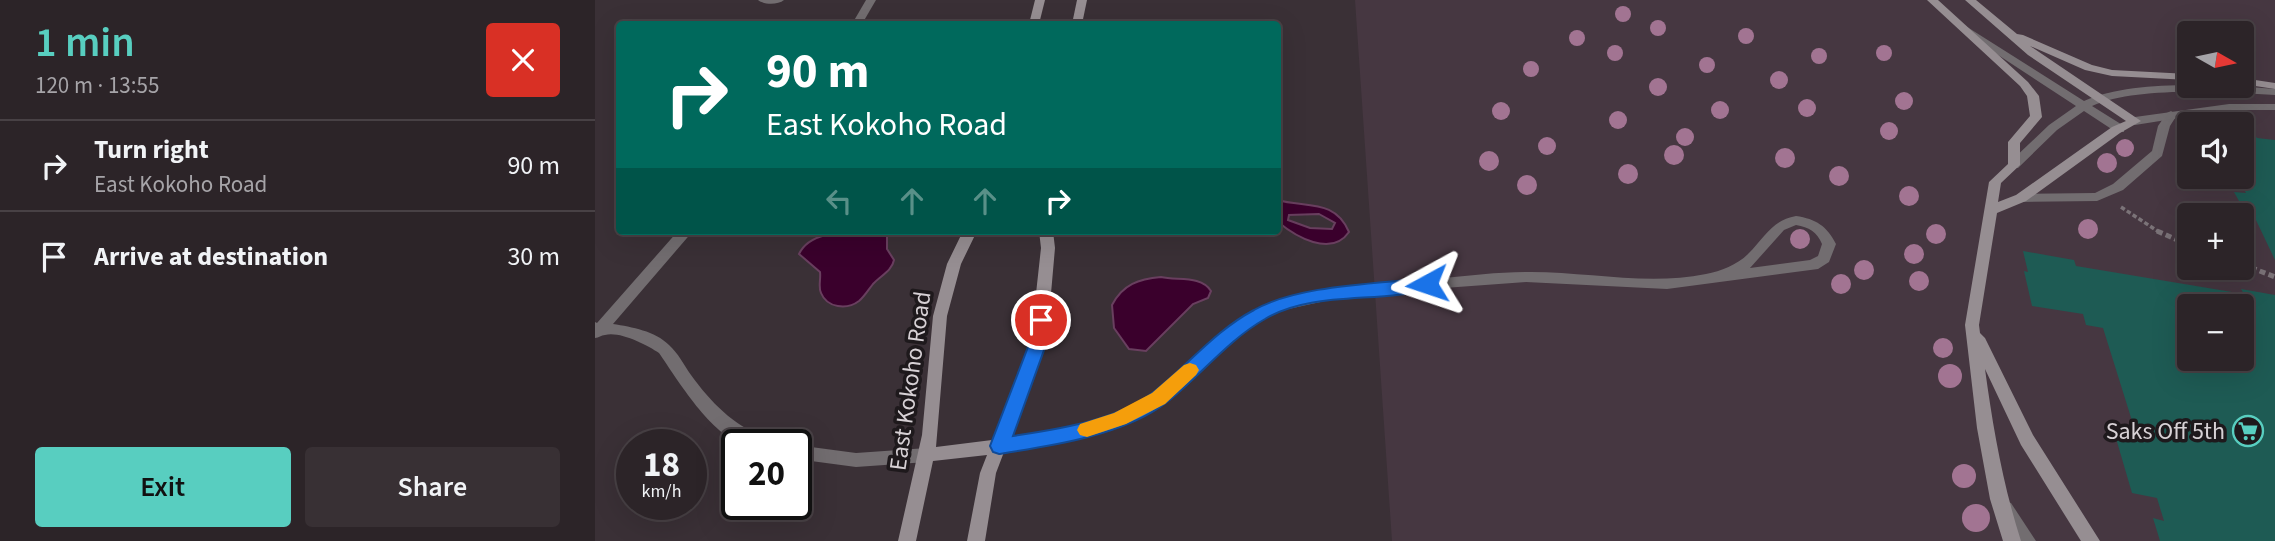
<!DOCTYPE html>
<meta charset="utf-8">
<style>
:root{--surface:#2c2428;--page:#383034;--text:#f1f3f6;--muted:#a6a4a8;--line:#484145;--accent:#58cec0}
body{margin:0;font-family:"Source Sans 3",sans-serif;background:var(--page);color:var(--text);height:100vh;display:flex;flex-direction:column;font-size:26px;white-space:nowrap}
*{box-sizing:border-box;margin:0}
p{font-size:23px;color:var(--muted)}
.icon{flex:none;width:38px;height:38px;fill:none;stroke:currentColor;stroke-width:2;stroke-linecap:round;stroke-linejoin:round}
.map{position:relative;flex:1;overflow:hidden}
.details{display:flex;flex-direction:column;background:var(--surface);width:595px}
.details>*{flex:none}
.banner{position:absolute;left:21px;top:21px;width:665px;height:214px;border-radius:7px;box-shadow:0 7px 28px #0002,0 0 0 2px var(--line);background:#00695c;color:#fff;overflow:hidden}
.needle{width:46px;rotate:99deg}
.tools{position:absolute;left:1582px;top:21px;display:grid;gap:14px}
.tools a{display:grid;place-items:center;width:77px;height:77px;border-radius:7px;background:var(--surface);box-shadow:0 7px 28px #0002,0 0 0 2px var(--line);font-size:35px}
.speed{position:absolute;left:21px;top:429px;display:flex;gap:14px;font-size:35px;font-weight:700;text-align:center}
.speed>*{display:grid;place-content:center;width:91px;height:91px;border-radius:50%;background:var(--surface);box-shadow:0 7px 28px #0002,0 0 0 2px var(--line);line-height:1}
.speed small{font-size:18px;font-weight:400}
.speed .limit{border:4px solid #111;border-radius:10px;background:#fff;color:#111}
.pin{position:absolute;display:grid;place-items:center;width:60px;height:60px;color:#fff;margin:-30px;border:4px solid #fff;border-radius:50%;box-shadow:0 2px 7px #0007}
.me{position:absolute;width:77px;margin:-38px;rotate:265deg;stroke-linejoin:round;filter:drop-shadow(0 0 5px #0008)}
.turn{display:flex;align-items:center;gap:24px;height:147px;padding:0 35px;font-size:32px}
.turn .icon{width:91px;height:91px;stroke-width:2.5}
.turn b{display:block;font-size:49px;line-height:60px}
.lanes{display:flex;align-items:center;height:66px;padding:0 35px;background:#0003;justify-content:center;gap:35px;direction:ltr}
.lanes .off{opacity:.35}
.round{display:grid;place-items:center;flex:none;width:74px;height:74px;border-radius:7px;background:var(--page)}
.headline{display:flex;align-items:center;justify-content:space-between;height:119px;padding:0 35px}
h1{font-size:42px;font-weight:600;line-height:52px;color:var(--accent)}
.cta{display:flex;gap:14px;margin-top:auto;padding:14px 35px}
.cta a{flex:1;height:80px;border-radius:7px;background:var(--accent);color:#111;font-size:28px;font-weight:600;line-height:80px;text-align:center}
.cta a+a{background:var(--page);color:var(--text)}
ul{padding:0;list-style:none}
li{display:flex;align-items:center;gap:21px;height:91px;padding:0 35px;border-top:2px solid var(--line)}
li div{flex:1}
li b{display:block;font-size:26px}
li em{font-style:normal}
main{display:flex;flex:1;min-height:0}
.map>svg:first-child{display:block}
.built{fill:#463741;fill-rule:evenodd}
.water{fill:#3a002c;stroke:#693f5f;stroke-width:2;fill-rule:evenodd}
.building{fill:#1e5b54;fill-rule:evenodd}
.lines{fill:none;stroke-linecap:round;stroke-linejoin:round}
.path-far1{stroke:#7b7378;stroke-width:3.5;stroke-dasharray:4.5 2.5;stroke-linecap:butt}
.path{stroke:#7b7378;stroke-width:5;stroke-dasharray:6 3.5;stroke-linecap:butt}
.lane{fill:#726d70;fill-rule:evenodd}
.street{fill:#726d70;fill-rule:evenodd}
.secondary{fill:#968e92;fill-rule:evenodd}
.tree{fill:#a27492}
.route{fill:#1a73e8;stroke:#114b97;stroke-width:2}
.slow{fill:#f59e0b}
.labels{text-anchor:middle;stroke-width:7;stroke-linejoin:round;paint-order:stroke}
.street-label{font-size:24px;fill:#d7d1d5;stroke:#1e191c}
.poi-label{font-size:24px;fill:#d7d1d5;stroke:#1e191c;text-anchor:end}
</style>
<main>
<section class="details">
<div class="headline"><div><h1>1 min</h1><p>120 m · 13:55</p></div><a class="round" style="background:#d93025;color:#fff"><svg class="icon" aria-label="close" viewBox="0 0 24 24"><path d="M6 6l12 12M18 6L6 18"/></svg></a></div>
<ul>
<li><svg class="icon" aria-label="right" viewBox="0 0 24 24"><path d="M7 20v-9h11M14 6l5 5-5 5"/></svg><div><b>Turn right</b><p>East Kokoho Road</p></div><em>90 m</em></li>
<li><svg class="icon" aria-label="arrive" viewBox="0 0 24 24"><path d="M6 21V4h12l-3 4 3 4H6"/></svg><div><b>Arrive at destination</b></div><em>30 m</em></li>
</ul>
<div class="cta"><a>Exit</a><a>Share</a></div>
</section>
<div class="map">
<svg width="1680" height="541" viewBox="0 0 1680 541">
<rect width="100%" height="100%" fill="#3a3036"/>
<path class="built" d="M760,0H1680V541H797ZM1594,33H1647V86H1594ZM1594,124H1647V177H1594ZM1594,215H1647V268H1594ZM1594,306H1647V359H1594Z"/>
<g class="water">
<path d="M682,200C712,208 740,199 754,232C736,258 700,236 683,222ZM724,214L740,223L737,229L715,228L693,220L694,215Z"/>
<path d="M272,231L292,236V249L299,260C297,271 285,276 278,284C274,289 269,297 264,301C252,310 232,308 226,293C223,287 226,279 225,272L204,254C215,231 250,232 272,231Z"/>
<path d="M566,277C582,281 606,275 616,291L613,298L598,304L551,351L534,349L519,328L517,305C528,284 544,279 566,277Z"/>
</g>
<g class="building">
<polygon points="1647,130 1658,132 1662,138 1680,140 1680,260 1660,218 1653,217 1639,192 1651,193 1641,177 1647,177"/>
<path d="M1428,251L1479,260L1481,266L1649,294L1646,289L1680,295V541H1565L1558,518L1569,521L1562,498L1537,493L1520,435L1543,440L1508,328L1491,325L1488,314L1437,306L1429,271L1433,272ZM1594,306H1647V359H1594Z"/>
</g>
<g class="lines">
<polyline class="path-far1" points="1526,207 1564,232"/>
<g class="path">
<polyline points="1562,231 1594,245"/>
<polyline points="1647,264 1680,277"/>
</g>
<g class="lane">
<path d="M163,0H189C183,5 169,5 163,0Z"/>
<polygon points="271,0 281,0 267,24 257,24"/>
<polygon points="1576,111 1582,115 1575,126 1567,156 1528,190 1502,201 1426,202 1420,198 1426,194 1500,193 1518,184 1557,151 1563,126 1572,113"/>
<path d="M1201,216C1221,219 1232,226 1241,244L1234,262L1223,269L1072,289L931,282L808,291L739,299L689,310L669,318L637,342L570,404L531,423L461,444L404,453L398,451L396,446L398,441L404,439C449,432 525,421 561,392C600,362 634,316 683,301C734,284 792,282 846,278C874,276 902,272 930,272C990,271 1051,286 1111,274C1126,271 1142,265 1153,254C1170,237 1177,220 1201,216ZM1201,225C1214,227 1222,232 1227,244L1223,256L1215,260L1155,268L1189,230Z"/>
<path d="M83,231H98L18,324C37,327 60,331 74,345C83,353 89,365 96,375C118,405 140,427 175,439L177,444C168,444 158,446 149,444C117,437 82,379 64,353C52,345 25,331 10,335C6,335 4,338 0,338V322L2,323Z"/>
<polygon points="201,445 261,453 332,448 338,450 340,455 338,460 332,462 261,467 201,459"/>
</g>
<g class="street">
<path d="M1369,25L1489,101C1539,79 1626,85 1680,89V95C1631,92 1541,86 1497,106L1529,126V132H1521L1489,111L1462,130L1423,168H1415L1413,165L1415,162L1454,125L1481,106L1365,30L1364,28Z"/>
<polygon points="1634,104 1680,104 1680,110 1634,110 1540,125 1534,121 1540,117"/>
<polygon points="1410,501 1416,503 1441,541 1422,541 1401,509 1404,503"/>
</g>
<g class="secondary">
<polygon points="440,0 450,0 444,24 434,24"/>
<polygon points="482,0 492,0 487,24 477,24"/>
<path d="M1332,0H1343L1433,82L1444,96L1447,117L1425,143V165L1406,183L1403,202L1421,195L1517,127L1531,121L1433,55L1370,0H1381L1422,34L1428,35L1497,65L1517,70L1594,74V80L1517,76L1490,70L1435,46L1546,121L1525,133L1431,201L1402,213L1384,325L1385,333L1390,338L1438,435L1505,541H1486L1426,445L1390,369C1398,428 1408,485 1426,541H1408L1395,499L1382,428L1370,325L1394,182L1413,164V142L1435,116L1432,96L1425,86Z"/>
<polygon points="1647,78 1680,83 1680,89 1647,84"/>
<polygon points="368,231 382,231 366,264 352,316 341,447 397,440 436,339 446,248 444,231 458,231 460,248 452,339 401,473 390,541 372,541 385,473 392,455 338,461 321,541 303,541 327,435 338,316 352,264"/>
</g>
</g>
<g class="tree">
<circle cx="1028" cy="14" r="8"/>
<circle cx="1063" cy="28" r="8"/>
<circle cx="1151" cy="36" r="8"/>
<circle cx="982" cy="38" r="8"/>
<circle cx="1020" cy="53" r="8"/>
<circle cx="1289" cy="53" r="8"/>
<circle cx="1224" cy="56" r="8"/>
<circle cx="1112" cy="65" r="8"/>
<circle cx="936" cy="69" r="8"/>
<circle cx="1184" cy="80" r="9"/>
<circle cx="1063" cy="87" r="9"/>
<circle cx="1309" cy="101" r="9"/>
<circle cx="1212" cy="108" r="9"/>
<circle cx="1125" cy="110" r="9"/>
<circle cx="906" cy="111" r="9"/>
<circle cx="1023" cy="120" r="9"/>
<circle cx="1294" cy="131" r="9"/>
<circle cx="1090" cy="137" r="9"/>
<circle cx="952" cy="146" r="9"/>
<circle cx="1530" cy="148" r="9"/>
<circle cx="1079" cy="155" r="10"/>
<circle cx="1190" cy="158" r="10"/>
<circle cx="894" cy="161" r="10"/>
<circle cx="1512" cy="163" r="10"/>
<circle cx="1033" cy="174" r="10"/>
<circle cx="1244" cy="176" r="10"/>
<circle cx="932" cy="185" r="10"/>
<circle cx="1314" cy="196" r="10"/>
<circle cx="1493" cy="229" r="10"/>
<circle cx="1341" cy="234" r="10"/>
<circle cx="1205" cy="239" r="10"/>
<circle cx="1319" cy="254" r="10"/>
<circle cx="1269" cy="270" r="10"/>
<circle cx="1324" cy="281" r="10"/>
<circle cx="1246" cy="284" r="10"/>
<circle cx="1348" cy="348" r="10"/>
<circle cx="1355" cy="376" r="12"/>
<circle cx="1369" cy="476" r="12"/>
<circle cx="1381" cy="518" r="14"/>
</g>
<path class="route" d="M832,278L840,284L838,288C786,304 718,290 670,319C633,340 605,376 572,402C530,435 456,446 404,454L398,452L395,446L436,339L440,315L446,313L454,320L453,339L418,436C463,429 522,421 560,391C593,365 621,330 659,310C703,285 781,284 832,278Z"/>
<polygon class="slow" points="595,363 601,365 604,370 601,375 570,404 531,424 492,437 485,435 482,430 485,424 519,413 557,393 589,365"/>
<defs>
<g id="supermarket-ring" transform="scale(1.575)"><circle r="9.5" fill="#1e191c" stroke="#58cec0" stroke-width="1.5"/><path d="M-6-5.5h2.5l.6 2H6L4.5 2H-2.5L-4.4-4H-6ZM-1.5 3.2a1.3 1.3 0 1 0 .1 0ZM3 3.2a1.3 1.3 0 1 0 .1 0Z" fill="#58cec0"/></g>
</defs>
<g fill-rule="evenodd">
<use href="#supermarket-ring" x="1653" y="431"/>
</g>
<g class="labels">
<g class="street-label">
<text transform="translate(315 381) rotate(-82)" y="8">East Kokoho Road</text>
</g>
<g class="poi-label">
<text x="1630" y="439">Saks Off 5th</text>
</g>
</g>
</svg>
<div class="tools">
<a><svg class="needle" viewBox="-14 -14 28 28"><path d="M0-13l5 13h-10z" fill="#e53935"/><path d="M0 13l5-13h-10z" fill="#a6a4a8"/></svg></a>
<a><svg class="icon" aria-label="sound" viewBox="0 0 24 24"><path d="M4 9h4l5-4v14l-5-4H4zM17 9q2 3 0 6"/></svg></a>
<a>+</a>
<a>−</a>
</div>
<div class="speed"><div>18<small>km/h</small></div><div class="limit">20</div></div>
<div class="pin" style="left:446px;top:320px;background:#d93025"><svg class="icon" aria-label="arrive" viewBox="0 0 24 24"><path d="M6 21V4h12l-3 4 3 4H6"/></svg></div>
<svg class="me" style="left:832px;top:284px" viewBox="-20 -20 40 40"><path d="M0-17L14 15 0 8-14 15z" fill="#1a73e8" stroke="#fff" stroke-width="4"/></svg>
<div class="banner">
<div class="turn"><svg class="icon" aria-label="right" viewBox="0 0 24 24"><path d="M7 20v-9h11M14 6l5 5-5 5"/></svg><div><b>90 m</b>East Kokoho Road</div></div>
<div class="lanes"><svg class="icon off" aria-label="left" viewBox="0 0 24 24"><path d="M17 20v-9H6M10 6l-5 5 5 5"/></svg><svg class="icon off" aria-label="ahead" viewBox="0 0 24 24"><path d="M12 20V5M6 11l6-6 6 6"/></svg><svg class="icon off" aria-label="ahead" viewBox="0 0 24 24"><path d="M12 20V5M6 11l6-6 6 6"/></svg><svg class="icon" aria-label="right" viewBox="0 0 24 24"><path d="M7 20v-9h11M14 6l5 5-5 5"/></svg></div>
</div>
</div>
</main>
